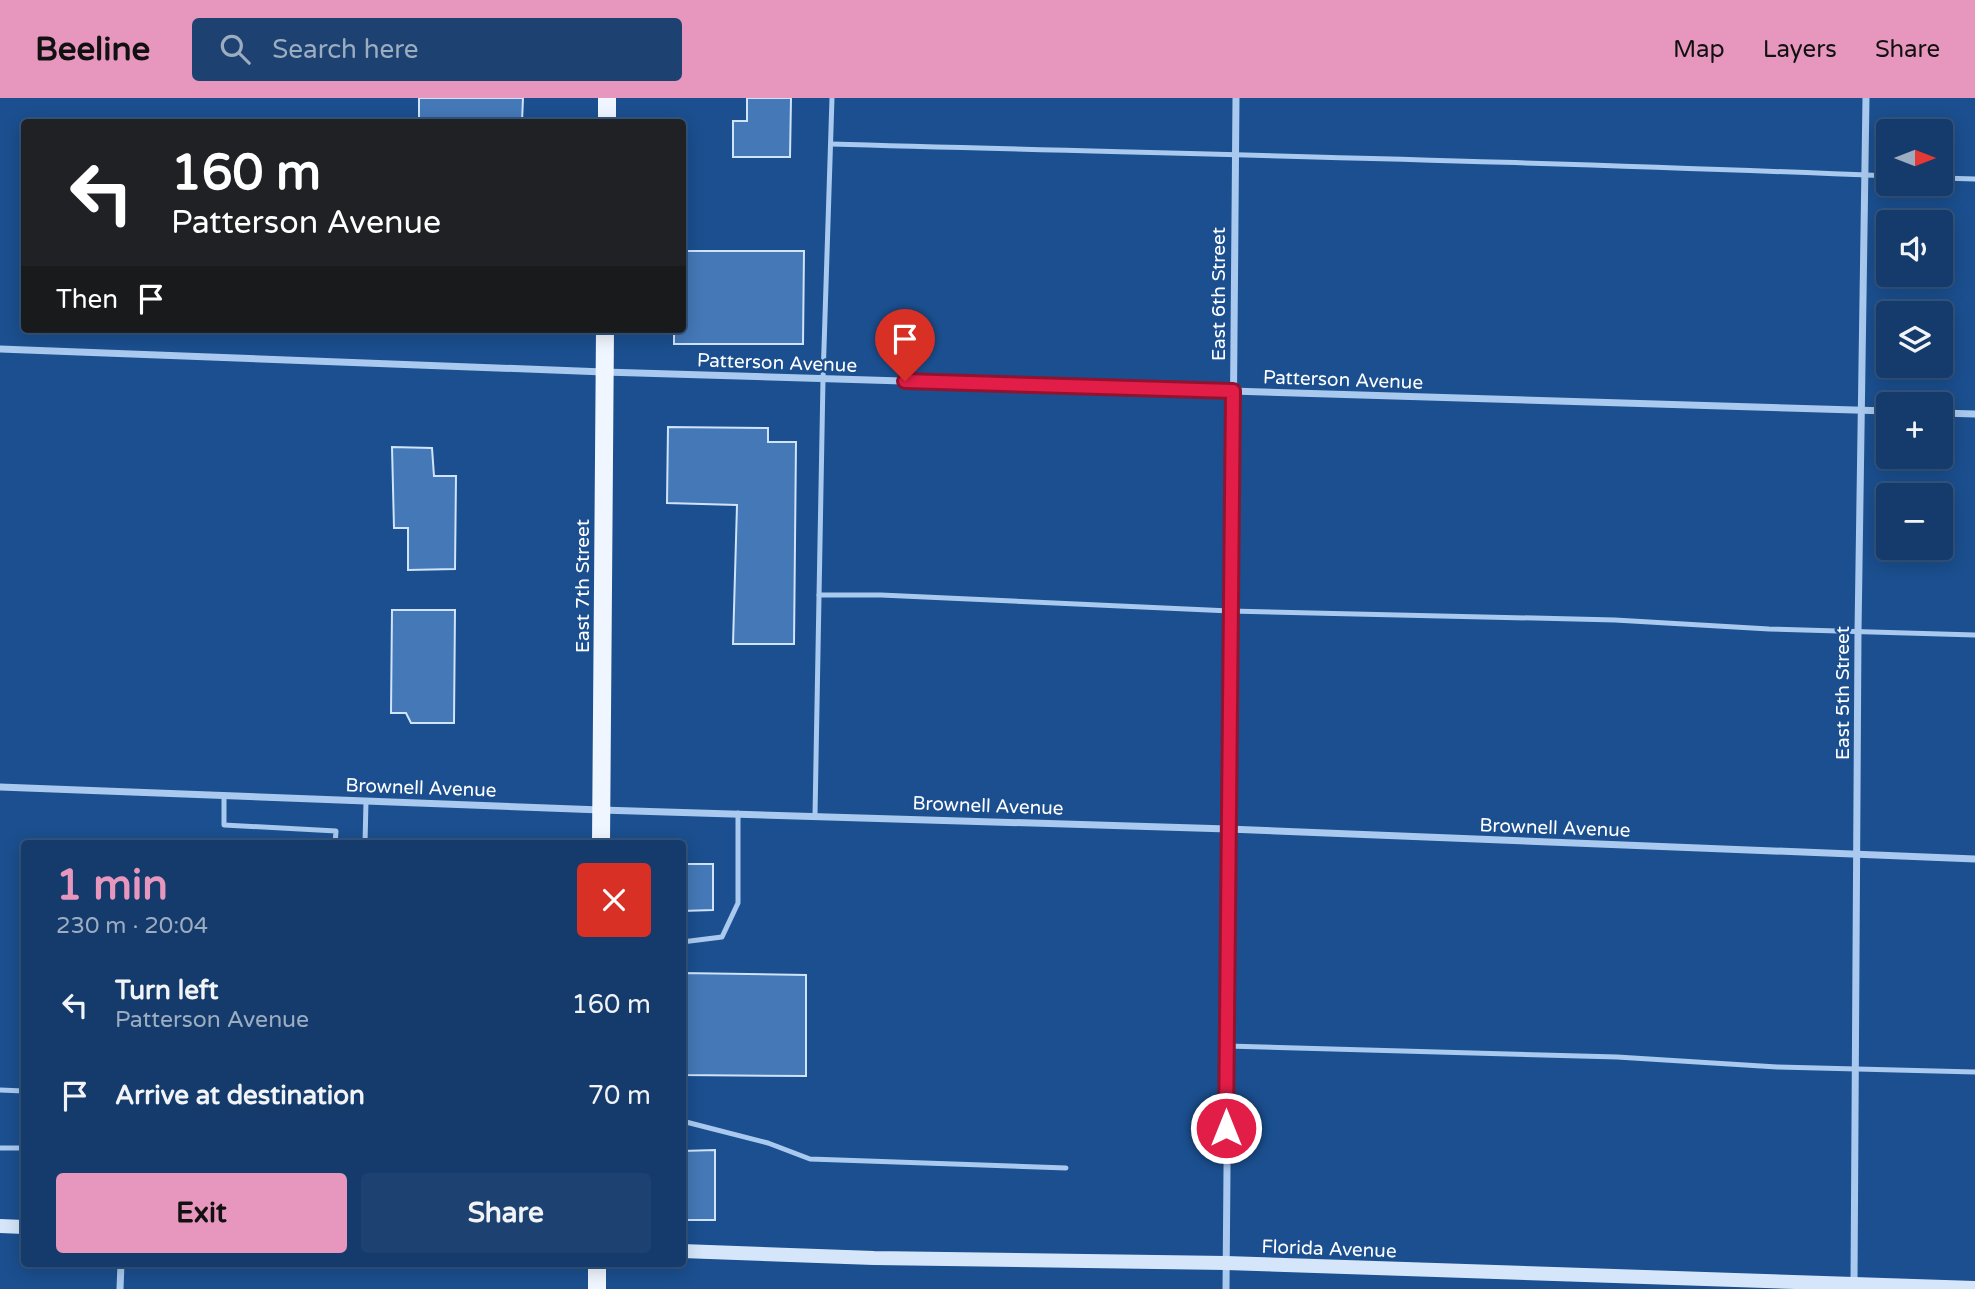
<!DOCTYPE html>
<meta charset="utf-8">
<style>
:root{--surface:#143b6b;--page:#1d4271;--text:#f1f3f6;--muted:#9dadc1;--line:#33557e;--accent:#e797bd}
body{margin:0;font-family:"Varela Round",sans-serif;background:var(--page);color:var(--text);height:100vh;display:flex;flex-direction:column;font-size:26px;white-space:nowrap}
*{box-sizing:border-box;margin:0}
p{font-size:23px;color:var(--muted)}
.icon{flex:none;width:38px;height:38px;fill:none;stroke:currentColor;stroke-width:2;stroke-linecap:round;stroke-linejoin:round}
.map{position:relative;flex:1;overflow:hidden}
.panel{position:absolute;left:21px;top:742px;width:665px;height:427px;display:flex;flex-direction:column;background:var(--surface);border-radius:7px;box-shadow:0 4px 18px #0003,0 0 0 2px var(--line)}
.panel>*{flex:none}
.banner{position:absolute;left:21px;top:21px;width:665px;height:214px;border-radius:7px;box-shadow:0 4px 18px #0003,0 0 0 2px var(--line);background:#202124;color:#fff;overflow:hidden}
.needle{width:46px;rotate:90deg}
.tools{position:absolute;left:1876px;top:21px;display:grid;gap:14px}
.tools a{display:grid;place-items:center;width:77px;height:77px;border-radius:7px;background:var(--surface);box-shadow:0 4px 18px #0003,0 0 0 2px var(--line);font-size:35px}
.pin{position:absolute;display:grid;place-items:center;width:60px;height:60px;color:#fff;margin:-72px -30px;border-radius:50% 50% 50% 0;rotate:-45deg;box-shadow:0 0 7px #0007}
.pin .icon{rotate:45deg}
.me{position:absolute;width:77px;margin:-38px;rotate:0deg;stroke-linejoin:round;filter:drop-shadow(0 0 5px #0008)}
.turn{display:flex;align-items:center;gap:24px;height:147px;padding:0 35px;font-size:32px}
.turn .icon{width:91px;height:91px;stroke-width:2.5}
.turn b{display:block;font-size:49px;line-height:60px}
.then{display:flex;align-items:center;height:66px;padding:0 35px;background:#0003;gap:14px;font-size:26px}
.round{display:grid;place-items:center;flex:none;width:74px;height:74px;border-radius:7px;background:var(--page)}
.summary{display:flex;align-items:center;justify-content:space-between;height:119px;padding:0 35px}
h1{font-size:42px;font-weight:800;line-height:52px;color:var(--accent)}
.cta{display:flex;gap:14px;margin-top:auto;padding:14px 35px}
.cta a{flex:1;height:80px;border-radius:7px;background:var(--accent);color:#111;font-size:28px;font-weight:800;line-height:80px;text-align:center}
.cta a+a{background:var(--page);color:var(--text)}
ul{padding:0;list-style:none}
li{display:flex;align-items:center;gap:21px;height:91px;padding:0 35px}
li div{flex:1}
li b{display:block;font-size:26px}
li em{font-style:normal}
header{display:flex;align-items:center;gap:42px;box-sizing:border-box;height:98px;padding:0 35px;background:var(--accent);color:#111}
header strong{font-size:33px}
nav{display:flex;gap:38px;margin-inline-start:auto;font-size:24px}
.search{width:490px;height:63px;background:var(--page);display:flex;align-items:center;gap:18px;box-sizing:border-box;padding:0 24px;border-radius:7px;color:var(--muted);font-size:26px}
.map>svg:first-child{display:block}
.building{fill:#4478b7;stroke:#cfe3fa;stroke-width:2}
.lines{fill:none;stroke-linecap:round;stroke-linejoin:round}
.lane{stroke:#a9c9ee;stroke-width:5}
.street{stroke:#a9c9ee;stroke-width:7}
.secondary{stroke:#d6e6fa;stroke-width:14}
.primary{stroke:#f0f6ff;stroke-width:18}
.route-casing{stroke:#92132f;stroke-width:18}
.route{stroke:#e11d48;stroke-width:12}
.labels{text-anchor:middle;stroke-width:5;stroke-linejoin:round;paint-order:stroke}
.street-label{font-size:19px;fill:#fff;stroke:#1b4f8f}
</style>
<header>
<strong>Beeline</strong>
<div class="search"><svg class="icon" aria-label="search" viewBox="0 0 24 24"><circle cx="10" cy="10" r="6"/><path d="M15 15l6 6"/></svg>Search here</div>
<nav><a>Map</a><a>Layers</a><a>Share</a></nav>
</header>
<div class="map">
<svg width="1975" height="1191" viewBox="0 0 1975 1191">
<rect width="100%" height="100%" fill="#1b4f8f"/>
<g class="building">
<polygon points="419,0 523,0 522,24 419,24"/>
<polygon points="747,0 791,0 790,59 733,59 733,23 747,23"/>
<polygon points="682,153 804,153 803,246 674,246 674,231 682,231"/>
<polygon points="668,329 768,330 768,344 796,344 794,546 733,546 737,407 667,405"/>
<polygon points="392,349 432,350 434,378 456,378 455,471 408,472 408,430 394,430"/>
<polygon points="392,512 455,512 454,625 411,625 406,615 391,615"/>
<polygon points="682,766 713,766 713,812 682,813"/>
<polygon points="682,875 806,877 806,978 682,977"/>
<polygon points="715,1052 715,1122 682,1122 682,1053"/>
</g>
<g class="lines">
<g class="lane">
<path d="M831,46C1183,56 1536,63 1888,78"/>
<polyline points="1941,80 1975,81"/>
<polyline points="819,497 881,497 1230,513 1615,522 1769,531 1975,537"/>
<polyline points="224,697 224,727 336,733 335,746"/>
<polyline points="815,717 823,281 832,0"/>
<polyline points="365,746 366,703"/>
<polyline points="682,844 722,839 738,805 738,715"/>
<polyline points="1227,948 1617,959 1777,969 1975,974"/>
<polyline points="0,992 24,993"/>
<polyline points="682,1023 768,1045 810,1061 1066,1070"/>
<polyline points="0,1050 24,1050"/>
</g>
<g class="street">
<polyline points="0,251 604,274 1888,313"/>
<polyline points="1941,315 1975,316"/>
<polyline points="0,689 601,712 1228,731 1975,761"/>
<polyline points="1854,1186 1858,534 1866,0"/>
<polyline points="120,1191 121,1166"/>
<polyline points="1226,1191 1236,0"/>
</g>
<g class="secondary">
<polyline points="0,1128 24,1129"/>
<polyline points="682,1153 874,1160 1226,1165 1975,1190"/>
</g>
<g class="primary">
<polyline points="607,24 607,0"/>
<polyline points="601,746 605,231"/>
<polyline points="597,1191 597,1166"/>
</g>
</g>
<g class="lines">
<g class="route-casing">
<polyline id="route" points="905,283 1233,293 1226,1030"/>
</g>
<use href="#route" class="route"/>
</g>
<g class="labels">
<g class="street-label">
<text transform="translate(1218 196) rotate(-90)" y="7">East 6th Street</text>
<text transform="translate(777 264) rotate(2)" y="7">Patterson Avenue</text>
<text transform="translate(1343 281) rotate(2)" y="7">Patterson Avenue</text>
<text transform="translate(582 488) rotate(-90)" y="7">East 7th Street</text>
<text transform="translate(1842 595) rotate(-90)" y="7">East 5th Street</text>
<text transform="translate(421 689) rotate(2)" y="7">Brownell Avenue</text>
<text transform="translate(988 707) rotate(2)" y="7">Brownell Avenue</text>
<text transform="translate(1555 729) rotate(2)" y="7">Brownell Avenue</text>
<text transform="translate(1329 1150) rotate(2)" y="7">Florida Avenue</text>
</g>
</g>
</svg>
<div class="tools">
<a><svg class="needle" viewBox="-14 -14 28 28"><path d="M0-13l5 13h-10z" fill="#e53935"/><path d="M0 13l5-13h-10z" fill="#9dadc1"/></svg></a>
<a><svg class="icon" aria-label="sound" viewBox="0 0 24 24"><path d="M4 9h4l5-4v14l-5-4H4zM17 9q2 3 0 6"/></svg></a>
<a><svg class="icon" aria-label="layers" viewBox="0 0 24 24"><path d="M12 4l9 5-9 5-9-5zM3 14l9 5 9-5"/></svg></a>
<a>+</a>
<a>−</a>
</div>
<div class="pin" style="left:905px;top:283px;background:#d93025"><svg class="icon" aria-label="arrive" viewBox="0 0 24 24"><path d="M6 21V4h12l-3 4 3 4H6"/></svg></div>
<svg class="me" style="left:1226px;top:1030px" viewBox="-20 -20 40 40"><circle r="17" fill="#e11d48" stroke="#fff" stroke-width="3"/><path d="M0-11L8 9 0 5-8 9z" fill="#fff"/></svg>
<div class="banner">
<div class="turn"><svg class="icon" aria-label="left" viewBox="0 0 24 24"><path d="M17 20v-9H6M10 6l-5 5 5 5"/></svg><div><b>160 m</b>Patterson Avenue</div></div>
<div class="then">Then<svg class="icon" aria-label="arrive" viewBox="0 0 24 24"><path d="M6 21V4h12l-3 4 3 4H6"/></svg></div>
</div>
<section class="panel">
<div class="summary"><div><h1>1 min</h1><p>230 m · 20:04</p></div><a class="round" style="background:#d93025;color:#fff"><svg class="icon" aria-label="close" viewBox="0 0 24 24"><path d="M6 6l12 12M18 6L6 18"/></svg></a></div>
<ul>
<li><svg class="icon" aria-label="left" viewBox="0 0 24 24"><path d="M17 20v-9H6M10 6l-5 5 5 5"/></svg><div><b>Turn left</b><p>Patterson Avenue</p></div><em>160 m</em></li>
<li><svg class="icon" aria-label="arrive" viewBox="0 0 24 24"><path d="M6 21V4h12l-3 4 3 4H6"/></svg><div><b>Arrive at destination</b></div><em>70 m</em></li>
</ul>
<div class="cta"><a>Exit</a><a>Share</a></div>
</section>
</div>
